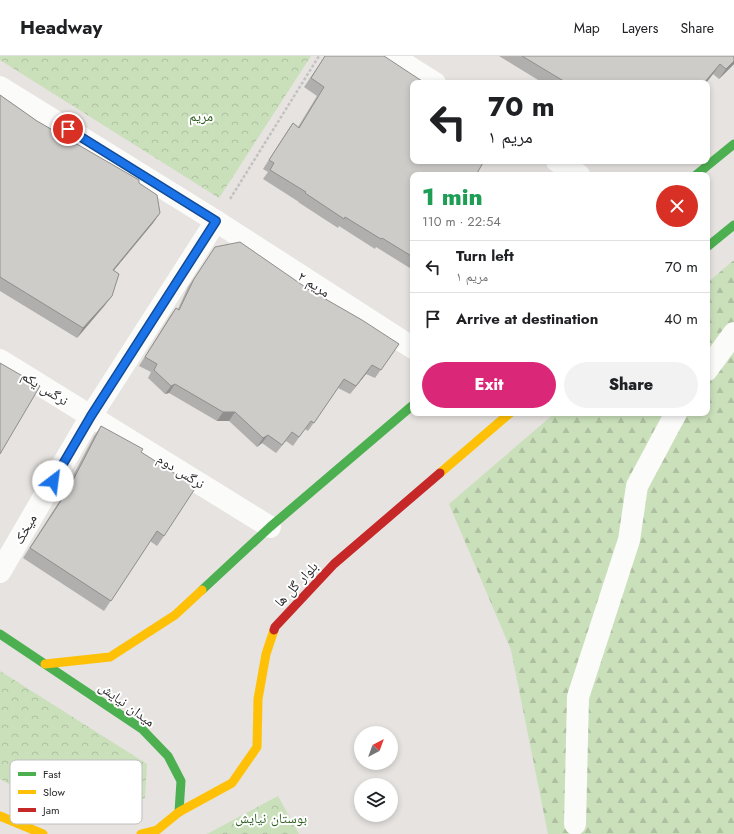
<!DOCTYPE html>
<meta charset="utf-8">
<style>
:root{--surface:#fff;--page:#f2f2f2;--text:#202124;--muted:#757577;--line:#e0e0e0;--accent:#db2777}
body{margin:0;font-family:Jost,"Noto Naskh Arabic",sans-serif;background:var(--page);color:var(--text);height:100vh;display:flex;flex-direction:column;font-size:15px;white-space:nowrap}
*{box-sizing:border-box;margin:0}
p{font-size:13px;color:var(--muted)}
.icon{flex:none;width:22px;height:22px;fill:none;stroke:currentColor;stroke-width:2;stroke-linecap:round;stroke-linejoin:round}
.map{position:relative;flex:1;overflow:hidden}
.sheet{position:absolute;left:410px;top:116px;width:300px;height:244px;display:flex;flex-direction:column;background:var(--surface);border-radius:8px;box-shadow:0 2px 6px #0003}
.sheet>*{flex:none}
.banner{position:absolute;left:410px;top:24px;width:300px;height:84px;border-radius:8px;box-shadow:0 2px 6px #0003;background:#fff;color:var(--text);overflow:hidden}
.needle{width:26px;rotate:41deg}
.buttons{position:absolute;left:354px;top:670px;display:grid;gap:8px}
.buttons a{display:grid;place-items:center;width:44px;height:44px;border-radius:50%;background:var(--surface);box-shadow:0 2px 6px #0003;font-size:20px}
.pin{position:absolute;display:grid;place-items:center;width:34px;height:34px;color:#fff;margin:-17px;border:2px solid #fff;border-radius:50%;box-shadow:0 1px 4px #0007}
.me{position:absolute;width:44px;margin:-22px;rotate:30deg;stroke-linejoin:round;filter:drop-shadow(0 0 3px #0008)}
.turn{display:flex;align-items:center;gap:14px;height:84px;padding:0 12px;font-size:18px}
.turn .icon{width:52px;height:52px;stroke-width:2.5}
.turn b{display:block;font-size:28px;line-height:34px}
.round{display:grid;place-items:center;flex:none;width:42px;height:42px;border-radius:21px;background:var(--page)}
.headline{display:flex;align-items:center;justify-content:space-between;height:68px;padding:0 12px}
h1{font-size:24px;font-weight:800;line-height:30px;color:#1e9e55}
.cta{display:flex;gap:8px;margin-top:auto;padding:8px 12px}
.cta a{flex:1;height:46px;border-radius:24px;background:var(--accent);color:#fff;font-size:16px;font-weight:800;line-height:46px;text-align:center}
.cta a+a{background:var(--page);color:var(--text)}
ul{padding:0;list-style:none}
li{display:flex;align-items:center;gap:12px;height:52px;padding:0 12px;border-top:1px solid var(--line)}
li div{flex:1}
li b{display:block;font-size:15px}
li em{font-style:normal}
header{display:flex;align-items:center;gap:24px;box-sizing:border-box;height:56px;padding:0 20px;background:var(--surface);border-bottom:1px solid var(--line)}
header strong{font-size:19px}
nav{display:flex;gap:22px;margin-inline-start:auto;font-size:14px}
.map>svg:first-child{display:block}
.forest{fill:url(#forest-firs)}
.park{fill:url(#park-crowns)}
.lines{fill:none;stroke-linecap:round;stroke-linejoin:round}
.path{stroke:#c3c2c2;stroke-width:2.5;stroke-dasharray:3 2;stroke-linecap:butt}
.street{stroke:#fbfbfa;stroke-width:22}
.fast{stroke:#4caf50;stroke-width:9}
.slow{stroke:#ffc107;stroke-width:9}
.jam{stroke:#c62828;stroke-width:9}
.wall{fill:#b1afad}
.shaded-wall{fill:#908f8d}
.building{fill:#ceccc9;stroke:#908f8d}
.route-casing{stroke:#114b97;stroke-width:10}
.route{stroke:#1a73e8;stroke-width:7}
.labels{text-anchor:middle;stroke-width:4;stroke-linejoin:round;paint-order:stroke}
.park-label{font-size:14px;fill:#2e611f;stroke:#fff}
.street-label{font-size:14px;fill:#292929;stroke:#fff}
.key{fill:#fff;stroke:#bfbfbf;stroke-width:1}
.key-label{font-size:11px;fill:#292929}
</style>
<header>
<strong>Headway</strong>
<nav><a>Map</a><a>Layers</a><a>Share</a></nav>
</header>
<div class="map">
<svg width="734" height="778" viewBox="0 0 734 778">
<defs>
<pattern id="forest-firs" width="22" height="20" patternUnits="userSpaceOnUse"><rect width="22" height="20" fill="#cae0bb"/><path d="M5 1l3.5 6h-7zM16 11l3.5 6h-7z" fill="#aec0a1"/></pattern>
<pattern id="park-crowns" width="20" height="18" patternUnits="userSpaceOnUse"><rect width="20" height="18" fill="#cae0bb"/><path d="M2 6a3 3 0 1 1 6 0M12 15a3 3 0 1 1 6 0" fill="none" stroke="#aec0a1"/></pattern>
</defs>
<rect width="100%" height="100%" fill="#e6e3e0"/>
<polygon class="forest" points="734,204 734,778 548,778 511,594 449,448 555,357 707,357 707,227"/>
<g class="park">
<polygon points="0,0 311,0 219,142 0,4"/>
<polygon points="0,615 147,708 145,742 102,759 65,760 0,723"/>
<polygon points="278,740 299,778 207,778"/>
</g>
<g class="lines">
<polyline class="path" points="230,143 319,0"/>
<g class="street">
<polyline points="392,0 435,27"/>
<polyline points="0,31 216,165 413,292"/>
<polyline points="557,105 579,119"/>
<polyline points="0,304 270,471"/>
<polyline points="707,314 734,277"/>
<polyline points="0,516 91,360 216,165"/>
<polyline points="575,768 578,641 629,484 637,430 676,357"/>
</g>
<g class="fast">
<polyline points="696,119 734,88"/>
<polyline points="707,191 734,169"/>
<polyline points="202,534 270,471 413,349"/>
<polyline points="0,578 142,673 168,700 181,725 179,756"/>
</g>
<g class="slow">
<polyline points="440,417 510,357"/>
<polyline points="45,608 110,601 175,559 202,534"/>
<polyline points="0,760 43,778"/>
<polyline points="141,778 157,774 179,756 232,727 257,691 258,643 266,598 274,574"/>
</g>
<polyline class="jam" points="274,574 275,571 334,508 440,417"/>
</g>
<g class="wall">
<polygon points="325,0 384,0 413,27 413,214 376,191 375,193 339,170 338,172 298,146 299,146 263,123 268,116 263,113 286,77 293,67 298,71 317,40 304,31"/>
<polygon points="499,0 734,0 734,8 719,23 713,18 706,27 543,27"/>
<polygon points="0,39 37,65 139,127 160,157 153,167 113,215 112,240 105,249 77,282 0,235"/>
<polygon points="215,191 308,233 399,288 375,322 366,318 350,338 338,332 308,375 305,373 293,390 286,385 276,397 262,387 257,391 229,365 217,365 169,337 165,338 148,322 151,316 139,310 170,260 176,252 178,253 188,231"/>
<polygon points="101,370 141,396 164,480 157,490 150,485 104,555 23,502 60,444 94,380"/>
</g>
<g class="shaded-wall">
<polygon points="734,5 734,8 719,23 726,13"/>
<polygon points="720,8 713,18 706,27 704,27"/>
<polygon points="160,157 153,167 106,224 113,214"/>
<polygon points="112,240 105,249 77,282 83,272"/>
<polygon points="372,309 366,318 350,338 356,330"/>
<polygon points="175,328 169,337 165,338 171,330"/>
<polygon points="223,356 235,356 229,365 217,365"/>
<polygon points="268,379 262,387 257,391 263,382"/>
</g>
<g class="building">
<polygon points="325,0 384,0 425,27 413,27 413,105 484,105 476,119 413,119 413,201 382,182 381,183 345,161 344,163 305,137 306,136 270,114 274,107 269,104 293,67 299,72 324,31 311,22"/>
<polygon points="522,0 734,0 734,5 726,13 720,8 704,27 567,27"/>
<polygon points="0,39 37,65 139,124 139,127 157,139 160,157 113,214 119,218 112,240 83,272 0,221"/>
<polygon points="240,186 308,233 362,264 399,288 381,314 372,309 356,330 344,323 314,367 311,365 299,381 292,376 282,389 268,379 263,382 235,356 223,356 175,328 171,330 154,314 157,308 145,301 176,252 179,254 194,223 215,191"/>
<polygon points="0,307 40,330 0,398"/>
<polygon points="101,370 143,393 141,396 196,431 164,480 157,475 111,545 30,492 68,434"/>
</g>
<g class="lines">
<g class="route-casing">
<polyline id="route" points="53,425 91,360 216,165 68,73"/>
</g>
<use href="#route" class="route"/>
</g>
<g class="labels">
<g class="park-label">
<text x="201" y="65">مریم</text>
<text x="271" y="767">بوستان نیایش</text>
</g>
<g class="street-label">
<text transform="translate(314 228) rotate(33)" y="5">مریم ۲</text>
<text transform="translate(45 332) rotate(32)" y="5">نرگس یکم</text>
<text transform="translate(181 415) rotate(32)" y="5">نرگس دوم</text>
<text transform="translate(25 473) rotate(-60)" y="5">میخک</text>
<text transform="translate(296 528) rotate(-47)" y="5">بلوار گل ها</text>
<text transform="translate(127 648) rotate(36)" y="5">میدان نیایش</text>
</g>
</g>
<rect x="10" y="704" width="132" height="64" rx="6" class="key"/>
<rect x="18" y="716" width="18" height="4" fill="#4caf50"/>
<rect x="18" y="734" width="18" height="4" fill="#ffc107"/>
<rect x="18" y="752" width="18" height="4" fill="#c62828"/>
<g class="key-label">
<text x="43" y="722">Fast</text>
<text x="43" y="740">Slow</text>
<text x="43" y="758">Jam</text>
</g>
</svg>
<div class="buttons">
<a><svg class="needle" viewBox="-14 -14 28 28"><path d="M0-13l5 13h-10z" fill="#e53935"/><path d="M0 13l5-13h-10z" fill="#757577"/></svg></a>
<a><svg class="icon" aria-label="layers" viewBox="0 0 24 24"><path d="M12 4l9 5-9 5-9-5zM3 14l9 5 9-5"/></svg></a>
</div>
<div class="pin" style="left:68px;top:73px;background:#d93025"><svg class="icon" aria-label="arrive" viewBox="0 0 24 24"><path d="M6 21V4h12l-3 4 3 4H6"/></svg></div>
<svg class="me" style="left:53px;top:425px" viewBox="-20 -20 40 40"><circle r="19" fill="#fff"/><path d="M0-13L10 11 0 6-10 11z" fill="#1a73e8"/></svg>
<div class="banner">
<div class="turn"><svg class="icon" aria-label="left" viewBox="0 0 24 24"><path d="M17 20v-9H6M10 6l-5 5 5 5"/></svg><div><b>70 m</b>مریم ۱</div></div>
</div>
<section class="sheet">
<div class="headline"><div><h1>1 min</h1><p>110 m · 22:54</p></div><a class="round" style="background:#d93025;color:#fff"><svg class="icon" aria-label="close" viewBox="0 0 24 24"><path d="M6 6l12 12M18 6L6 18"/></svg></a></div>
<ul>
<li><svg class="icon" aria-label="left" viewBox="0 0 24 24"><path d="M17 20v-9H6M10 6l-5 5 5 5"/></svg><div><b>Turn left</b><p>مریم ۱</p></div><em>70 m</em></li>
<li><svg class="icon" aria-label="arrive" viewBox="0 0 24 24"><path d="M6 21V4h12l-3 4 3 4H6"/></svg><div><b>Arrive at destination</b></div><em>40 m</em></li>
</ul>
<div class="cta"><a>Exit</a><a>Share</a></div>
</section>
</div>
